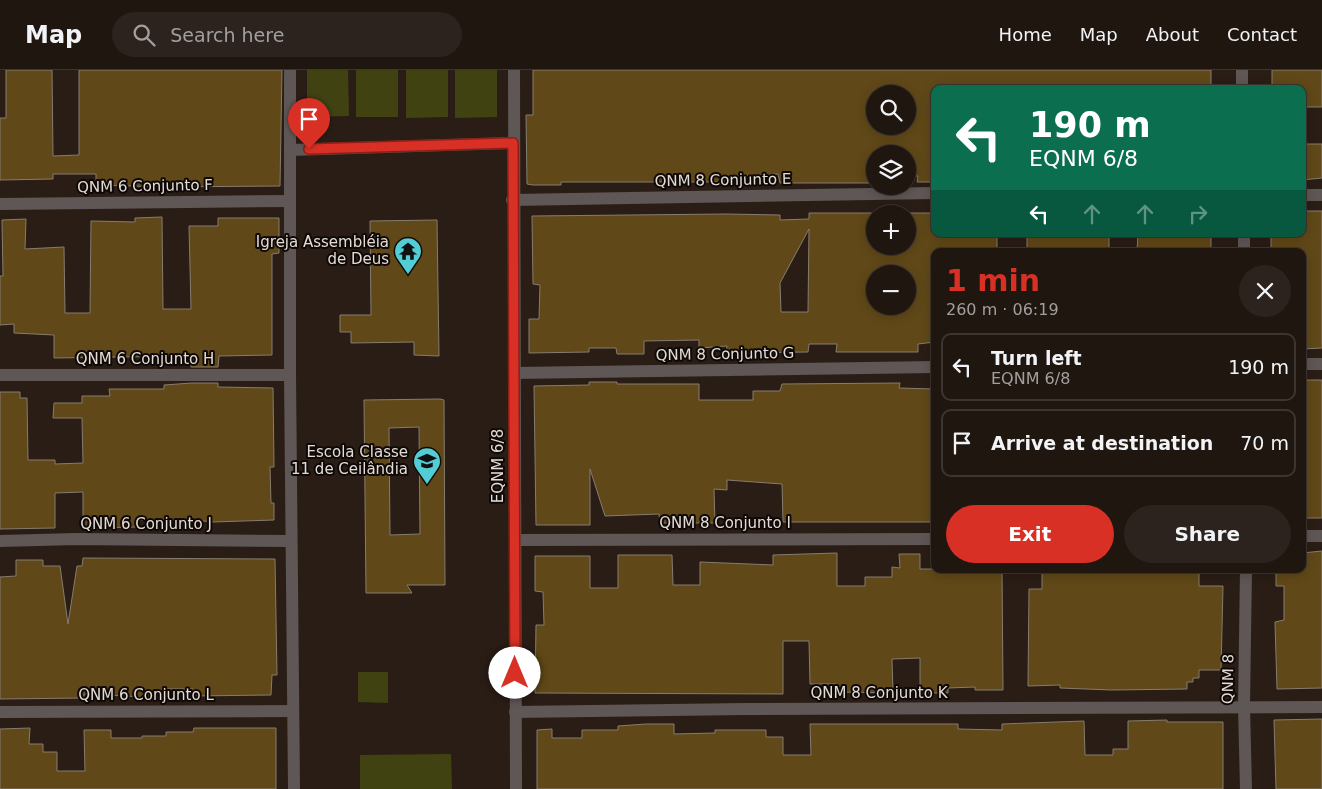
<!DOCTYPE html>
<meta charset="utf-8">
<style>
:root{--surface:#201610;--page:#2d231e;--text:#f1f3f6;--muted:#a29f9f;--line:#3d3530;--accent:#d93025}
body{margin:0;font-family:"DejaVu Sans",sans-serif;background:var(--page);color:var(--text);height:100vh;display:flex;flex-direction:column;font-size:19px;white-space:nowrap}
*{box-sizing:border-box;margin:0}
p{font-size:16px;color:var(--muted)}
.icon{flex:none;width:28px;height:28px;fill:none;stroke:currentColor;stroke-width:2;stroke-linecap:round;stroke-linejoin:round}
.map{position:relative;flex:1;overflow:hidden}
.sheet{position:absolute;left:931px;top:178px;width:375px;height:325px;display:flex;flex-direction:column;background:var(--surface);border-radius:10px;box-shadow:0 2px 12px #0003,0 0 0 1px var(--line)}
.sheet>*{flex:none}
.top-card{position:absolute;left:931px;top:15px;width:375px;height:152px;border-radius:10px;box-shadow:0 2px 12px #0003,0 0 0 1px var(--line);background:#0b6e4f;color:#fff;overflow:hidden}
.tools{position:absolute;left:866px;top:15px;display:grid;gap:10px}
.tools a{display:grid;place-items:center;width:50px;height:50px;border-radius:50%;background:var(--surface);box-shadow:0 2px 12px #0003,0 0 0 1px var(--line);font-size:25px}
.pin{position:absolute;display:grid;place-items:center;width:42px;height:42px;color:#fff;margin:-51px -21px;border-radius:50% 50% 50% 0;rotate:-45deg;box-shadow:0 0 5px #0007}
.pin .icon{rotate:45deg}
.me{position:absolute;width:55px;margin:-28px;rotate:0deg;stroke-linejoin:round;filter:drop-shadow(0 0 4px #0008)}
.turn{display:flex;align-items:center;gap:18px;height:105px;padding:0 15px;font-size:22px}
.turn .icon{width:65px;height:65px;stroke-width:2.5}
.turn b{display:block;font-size:35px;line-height:42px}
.lanes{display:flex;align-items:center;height:48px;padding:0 15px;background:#0003;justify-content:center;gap:25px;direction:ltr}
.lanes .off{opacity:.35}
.round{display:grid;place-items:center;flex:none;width:52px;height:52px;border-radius:26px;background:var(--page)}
.headline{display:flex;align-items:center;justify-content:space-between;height:85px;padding:0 15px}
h1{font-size:30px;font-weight:600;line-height:38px;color:var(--accent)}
.cta{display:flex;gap:10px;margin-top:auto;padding:10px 15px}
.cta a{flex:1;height:58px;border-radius:30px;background:var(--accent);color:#fff;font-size:20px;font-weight:600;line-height:58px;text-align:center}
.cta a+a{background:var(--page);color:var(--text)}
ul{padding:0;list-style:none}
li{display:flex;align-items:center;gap:15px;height:68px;margin:0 10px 8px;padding:0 5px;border:2px solid var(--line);border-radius:10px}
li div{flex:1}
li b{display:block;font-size:19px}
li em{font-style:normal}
header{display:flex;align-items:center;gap:30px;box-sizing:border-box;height:70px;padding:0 25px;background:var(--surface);border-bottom:1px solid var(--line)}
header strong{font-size:24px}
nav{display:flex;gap:28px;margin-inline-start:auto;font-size:18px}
.search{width:350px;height:45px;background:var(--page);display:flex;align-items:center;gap:12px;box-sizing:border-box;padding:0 18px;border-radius:28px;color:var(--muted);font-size:19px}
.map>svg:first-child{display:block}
.green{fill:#404212}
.building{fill:#604818;stroke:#867d6e;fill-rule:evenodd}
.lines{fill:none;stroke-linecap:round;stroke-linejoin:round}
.street{stroke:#5f5656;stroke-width:12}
.route-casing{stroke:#8d1f18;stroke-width:12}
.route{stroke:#d93025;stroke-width:9}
.labels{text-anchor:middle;stroke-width:4;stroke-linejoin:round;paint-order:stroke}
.street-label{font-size:15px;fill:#e4dbd5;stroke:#0e0906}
.poi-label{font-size:15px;fill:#e4dbd5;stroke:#0e0906;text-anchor:end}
</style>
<header>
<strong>Map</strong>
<div class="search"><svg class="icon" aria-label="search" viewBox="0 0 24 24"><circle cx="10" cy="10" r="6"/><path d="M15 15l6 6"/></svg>Search here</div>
<nav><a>Home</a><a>Map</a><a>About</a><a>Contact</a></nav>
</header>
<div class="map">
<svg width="1322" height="719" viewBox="0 0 1322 719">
<rect width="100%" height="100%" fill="#2a1d16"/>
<g class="green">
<polygon points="307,0 348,0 349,46 307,47"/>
<rect x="356" y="0" width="42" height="47"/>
<polygon points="406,0 448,0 448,47 406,48"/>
<polygon points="455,0 497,0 497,47 455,48"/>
<polygon points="358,602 388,602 388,633 358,632"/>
<polygon points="451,684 452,719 360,719 360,685"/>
</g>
<g class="building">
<polygon points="6,0 52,0 53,86 79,85 79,0 282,0 280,116 162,117 96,115 96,104 53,104 53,109 0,110 0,48 6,48"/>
<path d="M533,0H1211V19H935V112H917L918,106H911L908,103V84H875V113H780L778,104L725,107V112H561V115H533L527,114L526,45H533ZM875,24H908V56H875Z"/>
<polygon points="1272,0 1322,0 1322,37 1302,37 1302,19 1272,19"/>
<polygon points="1302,74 1322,74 1322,108 1302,110"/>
<polygon points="1302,141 1322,141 1322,278 1302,279 1302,181 1271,181 1271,164 1302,164"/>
<path d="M809,143H875V176H908V143H935V164H997V181L945,178V181H935V272L918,274V282H836L837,274H809L808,282L726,283L727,276L699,278V270L644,271V284H617L616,278H589V282L529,283V249H539L540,215L533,214L532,146L726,144L780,145V150L809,149ZM809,159L808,242H781L780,213ZM875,204H908V236H875Z"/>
<polygon points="162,147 163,239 191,239 189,156 218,156 218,148 279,148 279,183 272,184 272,285 219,286 218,297 191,297 191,286 54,288 54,265 14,263 14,254 0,255 0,206 3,206 2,150 26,149 25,179 64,177 65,243 90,243 91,151 135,152 135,148"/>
<polygon points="437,150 439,286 414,285 414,272 351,273 351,262 340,262 340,245 371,245 370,151"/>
<rect x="1027" y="164" width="82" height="17"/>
<polygon points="1138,164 1211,164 1211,181 1137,181"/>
<polygon points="1306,310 1322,310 1322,448 1302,448 1302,311"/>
<polygon points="589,312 617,312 617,314 699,314 699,330 753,330 753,321 780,321 782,314 900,313 899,318 935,319 935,452 783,452 782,414 727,410 727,420 714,419 715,453 660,453 659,444 605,446 590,399 590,455 536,455 534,316 589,315"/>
<polygon points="192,313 218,313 218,317 273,318 274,397 270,397 271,433 274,433 274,450 213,452 194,450 139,450 137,457 83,458 83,422 55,423 55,458 0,459 0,322 20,322 20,328 27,328 28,390 55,390 55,394 83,393 82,348 53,348 54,333 82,333 82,326 110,326 109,319 164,319 164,315"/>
<path d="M440,329L444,330L445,515H407L412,523H366L364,330ZM419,357L420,464L390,465L389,358Z"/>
<polygon points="1322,481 1322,618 1277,619 1275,552 1284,550 1284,516 1276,516 1276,499 1302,499 1302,483"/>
<polygon points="837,483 837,516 865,516 865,507 892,507 892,497 900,498 899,484 920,484 920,499 1002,499 1003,620 975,620 975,617 948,618 948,623 920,623 920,588 892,589 893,623 838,622 836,614 810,614 809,571 783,571 783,624 535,623 536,555 544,555 543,522 535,521 535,486 590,486 590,518 618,518 618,485 672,485 673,515 700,515 700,492 773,495 773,485"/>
<polygon points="83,488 275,489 277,605 272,605 271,625 193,626 193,619 166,619 166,628 84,624 84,628 0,629 0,507 16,506 16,490 43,490 43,496 60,496 68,554 77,496 82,496"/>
<polygon points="1042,499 1199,499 1199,516 1223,516 1221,600 1199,600 1199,608 1193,608 1193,612 1187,612 1187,619 1112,620 1060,618 1060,615 1028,616 1029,519 1042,519"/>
<polygon points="1322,649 1322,719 1276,719 1274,650"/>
<polygon points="1167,650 1167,652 1223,652 1223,719 537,719 537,660 552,659 552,668 582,668 582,660 618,660 618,656 646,654 674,654 674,664 715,663 715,660 766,660 766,667 783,667 783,685 811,685 810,654 958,654 958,659 1002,660 1002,654 1084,651 1085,685 1113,685 1113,679 1128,679 1128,651"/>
<polygon points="30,658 29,674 43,674 43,682 57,682 57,701 85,701 84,660 111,660 111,668 142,668 142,666 166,666 166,662 193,662 194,658 276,658 276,719 0,719 0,659"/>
</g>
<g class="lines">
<g class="street">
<polyline points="290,0 290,305 294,719"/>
<polyline points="514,0 516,719"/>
<polyline points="1242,0 1242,19"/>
<polyline points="290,80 513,73"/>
<polyline points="1302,125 1322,125"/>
<polyline points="512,130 935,123"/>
<polyline points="0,134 290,131"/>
<polyline points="1244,164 1244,181"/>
<polyline points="1302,294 1322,294"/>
<polyline points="514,303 935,297"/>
<polyline points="0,305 290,305"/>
<polyline points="1302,466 1322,466"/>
<polyline points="515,470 935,469"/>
<polyline points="0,471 76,469 291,471"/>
<polyline points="1246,499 1244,636 1246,719"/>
<polyline points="0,642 293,641"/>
<polyline points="515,642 746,639 1322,637"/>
</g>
</g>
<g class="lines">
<g class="route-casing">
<polyline id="route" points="309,79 513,73 515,603"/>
</g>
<use href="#route" class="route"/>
</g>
<defs>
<g id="temple-pin" transform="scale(1.4375)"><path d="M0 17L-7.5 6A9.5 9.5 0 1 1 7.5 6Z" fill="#52ccd5" stroke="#0e0906"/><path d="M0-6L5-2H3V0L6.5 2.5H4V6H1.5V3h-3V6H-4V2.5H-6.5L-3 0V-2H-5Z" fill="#111"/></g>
<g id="school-pin" transform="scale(1.4375)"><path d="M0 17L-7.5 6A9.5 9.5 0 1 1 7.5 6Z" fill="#52ccd5" stroke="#0e0906"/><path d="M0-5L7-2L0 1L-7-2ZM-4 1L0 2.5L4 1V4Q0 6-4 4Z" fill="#111"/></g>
</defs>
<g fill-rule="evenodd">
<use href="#temple-pin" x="408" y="181"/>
<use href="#school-pin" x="427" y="391"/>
</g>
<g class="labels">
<g class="street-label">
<text transform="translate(723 110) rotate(-1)" y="5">QNM 8 Conjunto E</text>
<text transform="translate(145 116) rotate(-1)" y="5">QNM 6 Conjunto F</text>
<text transform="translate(725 284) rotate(-1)" y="5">QNM 8 Conjunto G</text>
<text x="145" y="294">QNM 6 Conjunto H</text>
<text transform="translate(498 396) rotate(-90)" y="5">EQNM 6/8</text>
<text x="725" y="458">QNM 8 Conjunto I</text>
<text x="146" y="459">QNM 6 Conjunto J</text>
<text transform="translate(1228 609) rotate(-89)" y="5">QNM 8</text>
<text x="879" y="628">QNM 8 Conjunto K</text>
<text x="146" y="630">QNM 6 Conjunto L</text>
</g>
<g class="poi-label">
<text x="389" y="177">Igreja Assembléia<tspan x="389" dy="17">de Deus</tspan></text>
<text x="408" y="387">Escola Classe<tspan x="408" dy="17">11 de Ceilândia</tspan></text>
</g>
</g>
</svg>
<div class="tools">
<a><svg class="icon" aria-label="search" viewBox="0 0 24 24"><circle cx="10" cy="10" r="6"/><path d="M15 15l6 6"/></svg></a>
<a><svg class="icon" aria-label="layers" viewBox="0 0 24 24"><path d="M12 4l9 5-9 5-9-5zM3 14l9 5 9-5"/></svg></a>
<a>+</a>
<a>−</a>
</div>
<div class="pin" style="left:309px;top:79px;background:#d93025"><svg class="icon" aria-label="arrive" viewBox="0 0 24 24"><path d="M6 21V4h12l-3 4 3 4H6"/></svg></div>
<svg class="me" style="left:515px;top:603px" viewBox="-20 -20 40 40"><circle r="19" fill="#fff"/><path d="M0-13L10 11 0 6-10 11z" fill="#d93025"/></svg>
<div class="top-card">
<div class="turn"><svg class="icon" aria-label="left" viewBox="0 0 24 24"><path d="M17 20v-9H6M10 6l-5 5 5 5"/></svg><div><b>190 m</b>EQNM 6/8</div></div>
<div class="lanes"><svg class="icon" aria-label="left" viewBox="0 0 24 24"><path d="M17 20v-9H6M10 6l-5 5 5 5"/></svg><svg class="icon off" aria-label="ahead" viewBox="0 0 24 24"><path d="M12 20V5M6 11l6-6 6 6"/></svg><svg class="icon off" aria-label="ahead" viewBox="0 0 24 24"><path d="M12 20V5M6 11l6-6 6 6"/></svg><svg class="icon off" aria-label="right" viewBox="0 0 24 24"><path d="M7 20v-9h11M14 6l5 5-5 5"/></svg></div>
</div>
<section class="sheet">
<div class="headline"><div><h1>1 min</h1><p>260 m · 06:19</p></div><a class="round"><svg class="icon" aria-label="close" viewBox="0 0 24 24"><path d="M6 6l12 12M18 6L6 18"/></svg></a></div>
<ul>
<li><svg class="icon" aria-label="left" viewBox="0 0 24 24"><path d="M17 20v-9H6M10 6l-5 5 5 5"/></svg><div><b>Turn left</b><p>EQNM 6/8</p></div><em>190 m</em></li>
<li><svg class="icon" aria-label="arrive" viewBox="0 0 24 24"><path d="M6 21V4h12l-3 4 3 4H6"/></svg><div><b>Arrive at destination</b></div><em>70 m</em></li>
</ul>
<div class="cta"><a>Exit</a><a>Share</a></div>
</section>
</div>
